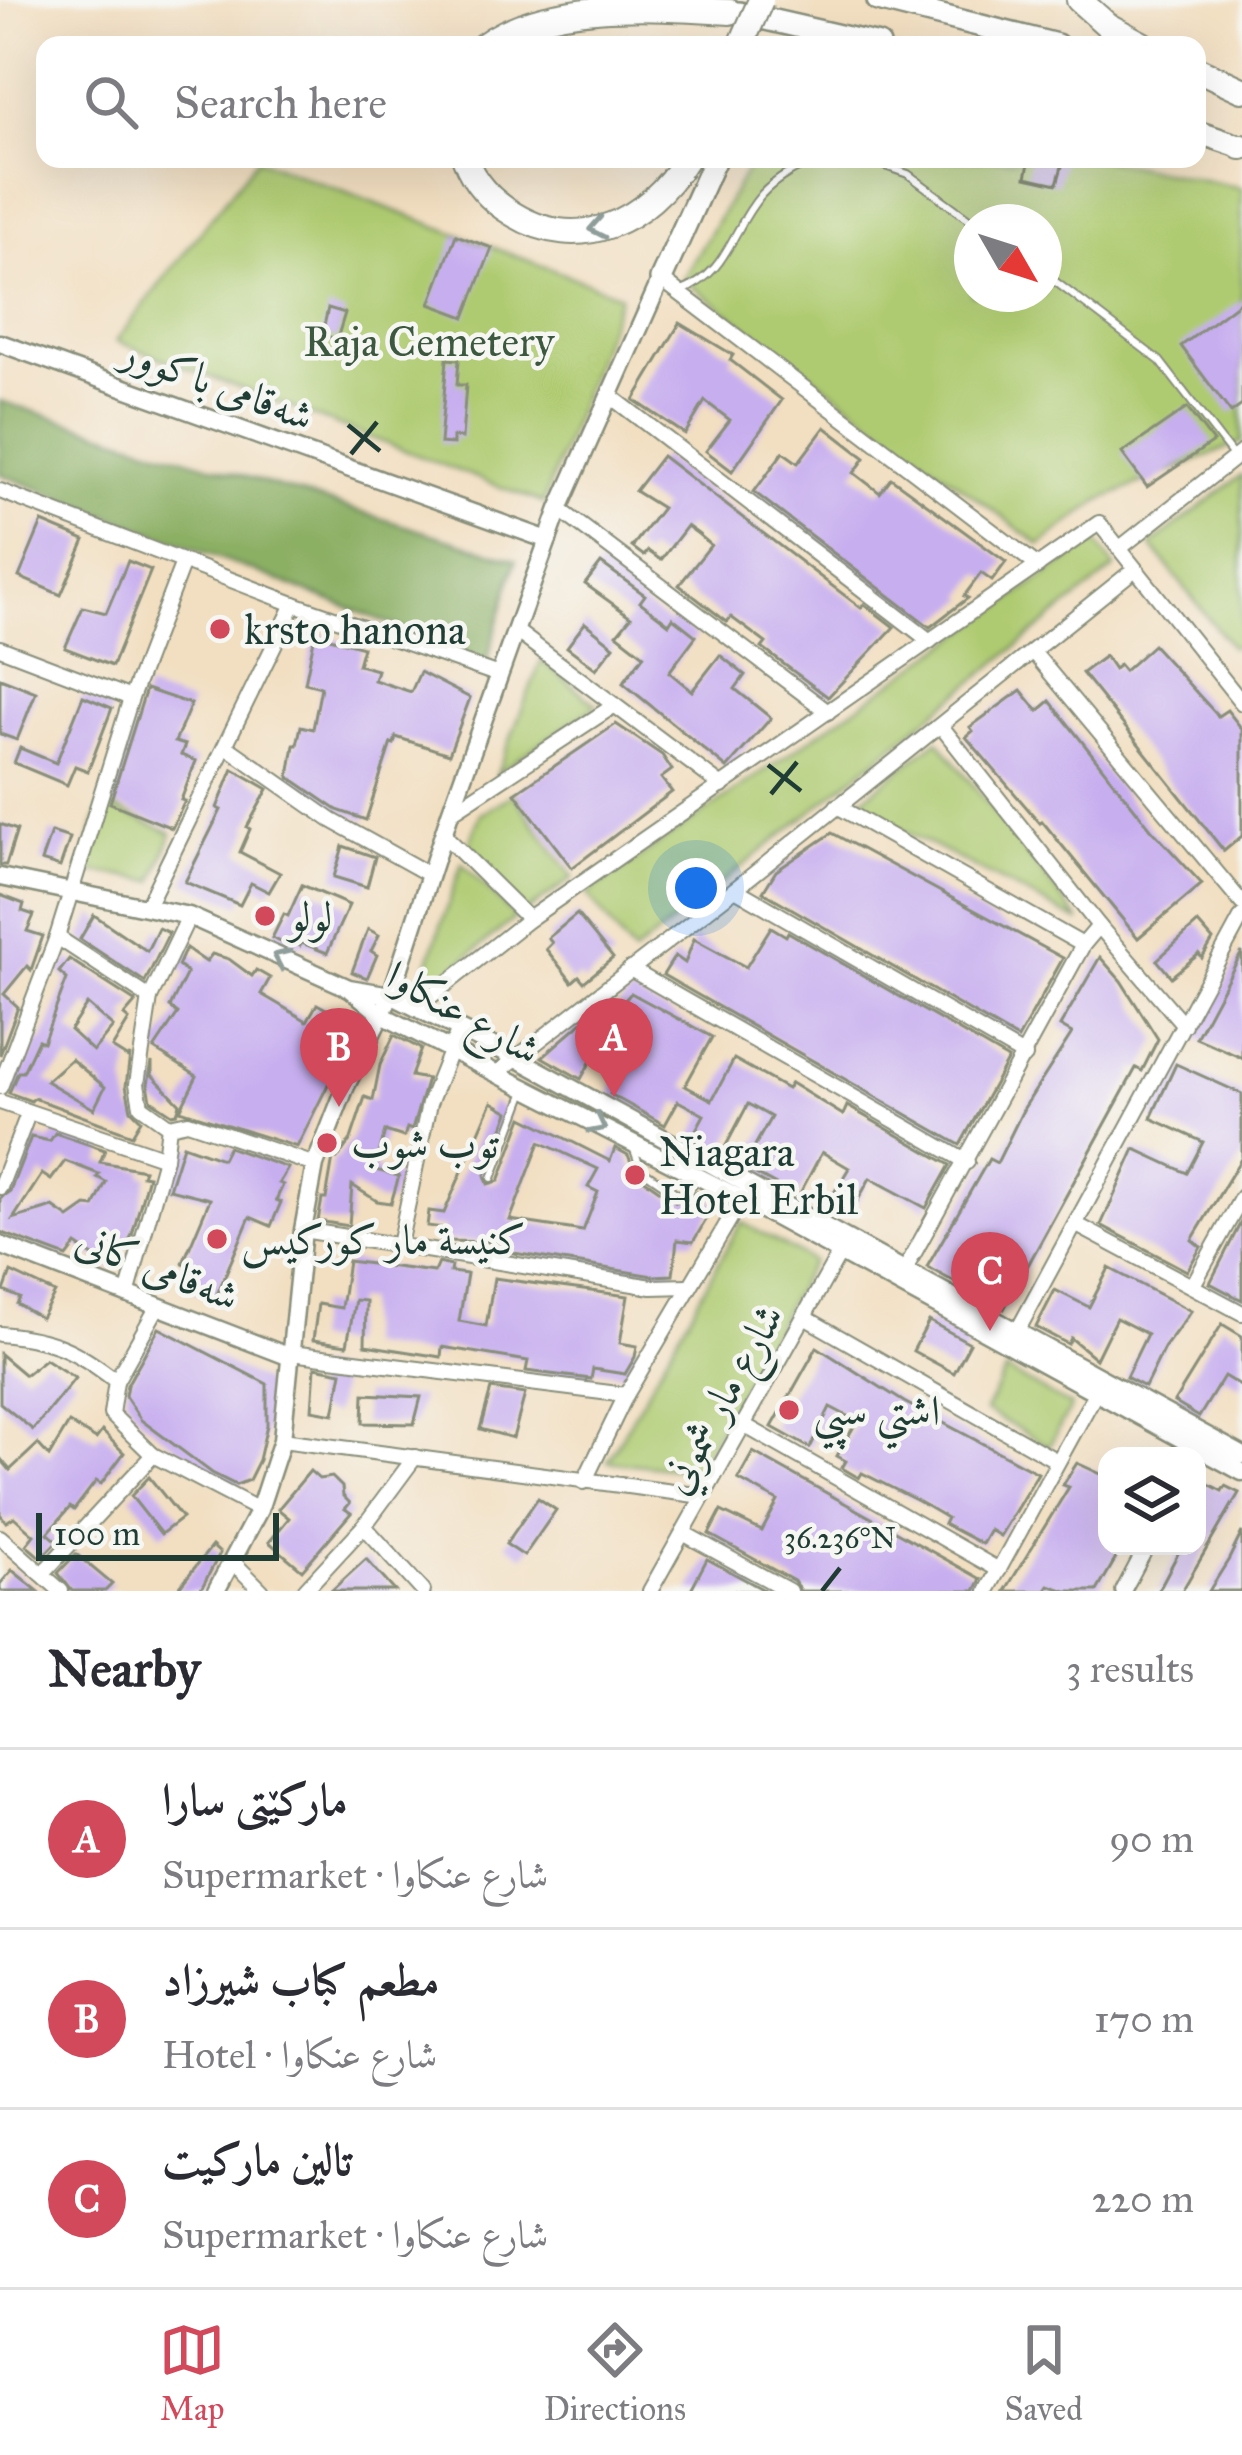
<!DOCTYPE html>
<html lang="en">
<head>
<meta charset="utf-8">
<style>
  body { margin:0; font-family:"IM FELL Great Primer",Amiri,serif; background:#f2f2f3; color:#2b2b33 }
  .controls { position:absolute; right:36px; bottom:36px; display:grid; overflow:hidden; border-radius:24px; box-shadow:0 12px 48px #0002 }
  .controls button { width:108px; height:108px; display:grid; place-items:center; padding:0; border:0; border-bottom:3px solid #e1e1e2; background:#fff; color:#2b2b33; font:60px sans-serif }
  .compass { position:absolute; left:954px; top:204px; width:108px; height:108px; border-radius:50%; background:#fff; box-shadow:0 12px 48px #0002; rotate:129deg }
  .scale { position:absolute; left:36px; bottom:30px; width:243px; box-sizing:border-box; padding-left:12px; border:6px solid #1f3d34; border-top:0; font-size:33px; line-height:42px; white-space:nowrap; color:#1f3d34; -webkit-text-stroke:9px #f6f6f2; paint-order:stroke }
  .you { position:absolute; left:696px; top:888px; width:42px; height:42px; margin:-30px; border:9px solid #fff; border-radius:50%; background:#1a73e8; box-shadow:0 0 0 18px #1a73e833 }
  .badge { display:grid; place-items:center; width:78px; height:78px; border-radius:50%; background:#d1495b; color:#fff; font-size:39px; font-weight:700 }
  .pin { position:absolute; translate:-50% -99px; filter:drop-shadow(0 3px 6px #0008) }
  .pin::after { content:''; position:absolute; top:63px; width:42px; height:36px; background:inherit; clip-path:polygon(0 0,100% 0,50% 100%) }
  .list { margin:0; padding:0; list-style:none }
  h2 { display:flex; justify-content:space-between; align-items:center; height:156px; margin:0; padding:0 48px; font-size:51px }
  h2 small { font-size:39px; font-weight:400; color:#7c7c81 }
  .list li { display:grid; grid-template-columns:78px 1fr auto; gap:36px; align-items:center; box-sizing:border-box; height:180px; padding:0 48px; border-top:3px solid #e1e1e2 }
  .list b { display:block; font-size:45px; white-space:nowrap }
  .list p { margin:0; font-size:39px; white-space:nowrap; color:#7c7c81 }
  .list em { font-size:39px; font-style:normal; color:#7c7c81 }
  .icon { flex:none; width:66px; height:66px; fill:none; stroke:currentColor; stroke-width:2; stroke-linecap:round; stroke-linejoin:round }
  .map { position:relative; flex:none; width:1242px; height:1591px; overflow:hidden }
  .search { position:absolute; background:#fff; box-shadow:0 12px 48px #0002; left:36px; right:36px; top:36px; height:132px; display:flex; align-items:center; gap:30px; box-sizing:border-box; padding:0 42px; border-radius:24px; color:#7c7c81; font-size:45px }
  .sheet { height:696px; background:#fff }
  nav { display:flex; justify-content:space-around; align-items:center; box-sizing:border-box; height:168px; border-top:3px solid #e1e1e2; background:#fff; font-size:33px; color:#7c7c81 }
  nav a { display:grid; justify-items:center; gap:6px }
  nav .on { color:#d1495b }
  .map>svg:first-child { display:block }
  .green { fill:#afcb71; stroke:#678452; stroke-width:3; fill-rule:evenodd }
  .forest { fill:#8baf63; stroke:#55764c; stroke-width:3 }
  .building { fill:#c7aeef; fill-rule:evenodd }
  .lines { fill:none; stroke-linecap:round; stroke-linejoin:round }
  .service-casing { stroke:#888e7a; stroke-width:10 }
  .minor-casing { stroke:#888e7a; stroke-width:18 }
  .tertiary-casing { stroke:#888e7a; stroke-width:21 }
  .trunk-casing { stroke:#888e7a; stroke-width:26 }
  .motorway-casing { stroke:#888e7a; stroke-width:28 }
  .service { stroke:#fff; stroke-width:6 }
  .minor { stroke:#fff; stroke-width:14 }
  .tertiary { stroke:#fff; stroke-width:16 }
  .trunk { stroke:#fff; stroke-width:21 }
  .motorway { stroke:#fff; stroke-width:24 }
  .motorway-bridge-casing { stroke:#888e7a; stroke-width:28; stroke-linecap:butt }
  .motorway-bridge { stroke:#fff; stroke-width:24 }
  .oneway { stroke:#8f9e9a }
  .ticks { fill:none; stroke:#1f3d34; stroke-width:4.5 }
  .poi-dot { fill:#d1495b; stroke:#f6f6f2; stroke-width:4.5 }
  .labels { text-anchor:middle; stroke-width:9; stroke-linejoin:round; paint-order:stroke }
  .park-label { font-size:42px; fill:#3c5940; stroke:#f6f6f2 }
  .street-label { font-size:42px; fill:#1f3d34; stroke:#f6f6f2 }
  .poi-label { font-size:42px; fill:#1f3d34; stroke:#f6f6f2; text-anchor:start }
  .ticks-label { font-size:30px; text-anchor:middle; fill:#1f3d34; stroke:#f6f6f2; stroke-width:9; stroke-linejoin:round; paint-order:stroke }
</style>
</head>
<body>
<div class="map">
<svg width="1242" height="1591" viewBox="0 0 1242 1591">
  <rect width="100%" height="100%" fill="#f6f6f2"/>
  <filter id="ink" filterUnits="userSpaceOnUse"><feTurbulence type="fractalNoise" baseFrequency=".00833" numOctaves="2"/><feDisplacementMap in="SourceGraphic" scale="24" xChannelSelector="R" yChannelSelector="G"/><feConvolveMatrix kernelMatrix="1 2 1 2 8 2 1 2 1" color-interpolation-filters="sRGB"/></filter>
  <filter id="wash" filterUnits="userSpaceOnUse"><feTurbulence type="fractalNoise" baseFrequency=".004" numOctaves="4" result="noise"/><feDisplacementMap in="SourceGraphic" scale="48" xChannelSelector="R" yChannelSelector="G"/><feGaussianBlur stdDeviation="2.7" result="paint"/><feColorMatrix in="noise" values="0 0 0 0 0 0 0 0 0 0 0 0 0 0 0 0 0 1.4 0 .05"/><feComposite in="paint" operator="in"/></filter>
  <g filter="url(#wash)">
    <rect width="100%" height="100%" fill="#f2dec0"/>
    <g class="green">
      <path d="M257,159L620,295L543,503L116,341Z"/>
      <path d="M753,159H1101L1242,188V442L1100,500L1040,545L683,279ZM972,222H1044V294H972Z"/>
      <path d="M1242,475V646L1231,647L1151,545Z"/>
      <path d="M1096,541L1115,568L633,954L587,894Z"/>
      <path d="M541,661L597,705L497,773Z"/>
      <path d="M938,740L1080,922L854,805Z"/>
      <path d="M513,794L573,878L523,914L469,844L480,815Z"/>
      <path d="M102,803L172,833L154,881L81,870Z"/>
      <path d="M462,863L515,918L434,984L421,985Z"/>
      <path d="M741,1222L812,1261L695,1471L608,1461Z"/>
      <path d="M1006,1371L1071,1406L1049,1446L985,1411Z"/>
    </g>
    <path class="forest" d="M0,401L516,560L487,661L0,474Z"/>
    <g id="blocks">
      <g class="building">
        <path d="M1030,159L1063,163L1057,184L1026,177Z"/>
        <path d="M456,235L492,248L465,317L430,304Z"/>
        <path d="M1242,300V405L1231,413L1181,346Z"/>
        <path d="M328,308L345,313L337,339L322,335Z"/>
        <path d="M680,323L733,355L730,360L782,400L732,471L706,451L730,420L705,401L685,434L634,400Z"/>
        <path d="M447,359L459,360L457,385H466L462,438L453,437V444L440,443Z"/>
        <path d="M1187,408L1213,442L1147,487L1122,453Z"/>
        <path d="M825,427L865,458L854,473L880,493L891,478L1006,562L992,581L981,573L964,596L968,598L930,627L754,492L783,452L798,463Z"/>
        <path d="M662,456L861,608L864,604L894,627L828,697L762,648L766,643L731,617L727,622L679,585L711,545L698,534L687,526L661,560L648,551L644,556L632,547L662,508L635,491Z"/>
        <path d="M42,522L85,540L61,595L19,577Z"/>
        <path d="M128,561L151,570L112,666L65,648L83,607L106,613Z"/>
        <path d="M601,563L645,595L640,602L669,624L673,618L696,636L669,672L692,691L720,655L745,675L735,689L771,718L727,768L623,683L644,655L617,634L631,617L585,584Z"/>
        <path d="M585,623L614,646L596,669L567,647Z"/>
        <path d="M315,634L363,647L358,665L377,670L374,680L411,692L420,672L470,698L449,754L396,737L394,744L391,743L366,820L337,810L289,777L294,745H297L301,726L313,729L321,687L305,683Z"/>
        <path d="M1153,645L1218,716L1227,710L1242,729V836L1224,851L1082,673L1105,656L1114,669L1119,665L1124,671Z"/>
        <path d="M0,678L36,692L17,740L0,734Z"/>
        <path d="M146,689L191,704L175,742L185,745L181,755L196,761L181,800L185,801L172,828L110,803Z"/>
        <path d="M1021,690L1038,711L1050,701L1151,829L1202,884L1138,938L1042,821L1040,823L966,737L973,731L970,727Z"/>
        <path d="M83,696L112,708L88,771L75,766L67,785L14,763L20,748L56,763Z"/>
        <path d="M616,724L662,755L672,770L661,778L672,792L572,868L515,793Z"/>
        <path d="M233,769L268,789L247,827L250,829L240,852L280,873L269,892L251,883L240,905L185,882L221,810L217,808Z"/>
        <path d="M0,824L17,830L6,865H0Z"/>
        <path d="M51,832L70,838L60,867L41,861Z"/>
        <path d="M832,833L1063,958L1018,1039L763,892L776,871Z"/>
        <path d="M343,846L375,857L367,887L334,877Z"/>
        <path d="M302,885L349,905L327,953L302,943L300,946L292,942L290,946L272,938L284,914L288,916Z"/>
        <path d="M0,895L24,904L22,911L34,915L27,931L43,936L31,970L27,966L4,994L18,1007L0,1055Z"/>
        <path d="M577,914L613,958L584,982L579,976L572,982L546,949L552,943L548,938Z"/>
        <path d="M94,915L147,951L158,928L169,933L145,982L80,939Z"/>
        <path d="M1198,923L1213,940L1202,958L1199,954L1171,977L1157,960Z"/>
        <path d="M771,927L786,936L788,932L1008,1059L960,1145L663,975L675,956L685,963L694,939L746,967Z"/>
        <path d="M368,929L379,935L371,951L377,955L367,978L352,972Z"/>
        <path d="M186,948L206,962L212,954L229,959L252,976L256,970L270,978L261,994L307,1021L317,1004L357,1026L297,1147L180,1110L197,1076L154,1049L178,1013L170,1007L187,973L178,966Z"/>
        <path d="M1242,952V1058L1196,1038Z"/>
        <path d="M1100,957L1121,981L1158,1039L1142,1071L1136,1068L1004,1309L927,1267L989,1159L997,1163L1024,1108L1072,1033L1060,1026Z"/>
        <path d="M69,959L136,1002L124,1016L129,1020L112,1048L128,1058L130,1055L126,1086L131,1110L141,1120L132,1135L34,1098L31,1101L9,1093L18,1072H23L38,1040L43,1042L67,979L59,972ZM87,1004L113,1027L93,1051L70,1030ZM71,1059L105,1087L94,1109L46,1081Z"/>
        <path d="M631,993L712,1037L685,1086L712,1100L734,1059L787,1089L791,1083L843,1115L847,1106L950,1165L926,1208L870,1178L851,1213L829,1201L849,1168L822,1152L798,1197L743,1167L771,1117L748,1104L721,1155L691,1139L704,1115L678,1101L665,1125L610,1094L634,1048L600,1029Z"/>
        <path d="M582,1022L605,1035L581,1079L542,1057Z"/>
        <path d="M394,1035L421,1049L411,1076L427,1079L412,1130L407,1128L404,1137L385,1131L375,1170L399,1176L391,1203L377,1201L352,1185L349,1226L318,1221L322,1199H326L333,1158L337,1159L351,1139L365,1097L373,1100L380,1065Z"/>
        <path d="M152,1062V1075L180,1104L177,1113L172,1114L151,1100L148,1084Z"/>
        <path d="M1176,1064L1242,1094V1157L1192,1240L1201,1247L1187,1271L1101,1225L1135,1149L1187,1173L1203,1142L1151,1118Z"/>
        <path d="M492,1102L509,1112L485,1175L488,1184L499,1181L523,1117L610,1161L615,1148L628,1155L636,1174L676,1202L690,1199L697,1192L716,1203L693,1242L677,1240L673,1275L653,1276L502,1251L503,1242L441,1241L444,1228L427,1226L429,1211L444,1213ZM540,1142L598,1169L588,1187L598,1192L583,1231L510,1220Z"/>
        <path d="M55,1133L105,1150L100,1162L144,1170L142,1175L148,1176L132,1235L113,1269L76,1245L67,1257L0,1232V1198L10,1191L31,1137L50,1141ZM65,1161L99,1174L97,1177L106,1182L94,1207L86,1206L69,1218L53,1207L13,1219L42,1174L51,1180Z"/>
        <path d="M183,1145L222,1159L228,1147L288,1168L279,1183L283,1185L276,1200L281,1202L271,1226L250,1217L215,1299L190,1289L198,1269L183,1263L210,1199L169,1189Z"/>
        <path d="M1242,1220V1300L1210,1283Z"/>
        <path d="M348,1261L434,1272L438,1263L451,1266L450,1272L467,1274L459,1321L486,1326L494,1278L628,1296L620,1343L637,1346L635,1357L625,1374L593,1369L591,1379L526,1371L528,1361L442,1347L441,1357L365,1345L366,1301L355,1300L347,1345L313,1340L318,1304L341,1308Z"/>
        <path d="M1109,1268L1191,1311L1164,1348L1145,1387L1126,1377L1147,1334L1116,1318L1096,1359L1071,1338L1068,1344L1036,1327L1055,1290L1089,1307Z"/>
        <path d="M11,1272L55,1293L41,1318L17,1304L20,1298L4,1291Z"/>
        <path d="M929,1321L970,1343L954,1373L913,1351Z"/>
        <path d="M1222,1324L1242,1336V1387L1224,1376L1199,1417L1174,1402Z"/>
        <path d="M159,1328L267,1384V1425L259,1460L249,1480L236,1485L212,1473L141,1420L125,1396L127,1385Z"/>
        <path d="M817,1347L904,1402L1038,1473L1000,1536L990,1530L982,1544L944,1524L947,1518L918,1501L862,1473L859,1478L842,1468L846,1461L837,1456L857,1421L830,1407L810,1448L772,1427Z"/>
        <path d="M0,1354L25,1375L45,1359L75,1378L33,1430L0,1403Z"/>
        <path d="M315,1367L342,1372L334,1414L312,1410Z"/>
        <path d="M491,1389L525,1394L513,1438L480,1429Z"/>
        <path d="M364,1394L421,1397L414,1424L363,1423Z"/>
        <path d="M69,1423L96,1439L102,1431L124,1453L101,1484L96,1481L74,1510L70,1507L48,1533L57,1541L41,1558L26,1545L34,1535L14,1517L6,1522L0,1514V1458L10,1470L38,1444L49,1456Z"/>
        <path d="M753,1452L981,1579L975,1591H800L794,1581L709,1534L721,1511L762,1531L778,1501L738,1479Z"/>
        <path d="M1077,1463L1107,1477V1546H1123L1097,1591H1066L1049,1585L1045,1591H1005L1069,1487L1063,1485Z"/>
        <path d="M310,1471L319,1479L332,1477L342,1487L343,1496L350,1503L345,1509L351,1513L302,1570L269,1542L289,1518L278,1509Z"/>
        <path d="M149,1477L182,1518L161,1534L131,1496Z"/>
        <path d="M1207,1483L1222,1491L1225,1486L1239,1493L1182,1591H1158L1182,1546H1197V1500Z"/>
        <path d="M538,1498L556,1510L524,1556L506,1544Z"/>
        <path d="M1242,1532V1591H1209L1229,1559Z"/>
        <path d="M212,1546L220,1553L200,1591H176Z"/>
        <path d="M76,1554L112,1584L105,1591H72L58,1573Z"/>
        <path d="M366,1559L395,1591H331Z"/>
        <path d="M707,1559L766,1591H690Z"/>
        <path d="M12,1570L38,1591H0V1584Z"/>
      </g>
    </g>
  </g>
  <g filter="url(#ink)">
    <use href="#blocks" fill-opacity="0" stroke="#888e7a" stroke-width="3"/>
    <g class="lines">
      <defs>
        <g id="service">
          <path d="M865,159L908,174L973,222"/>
          <path d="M1044,273L1160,361L1234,457"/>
          <path d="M680,292C730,272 730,230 762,194C778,177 797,168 818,159"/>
          <path d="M633,1147L641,1169L679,1195L688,1192L696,1179"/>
          <path d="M492,1178L525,1091"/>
        </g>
        <g id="minor">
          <path d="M661,279L1038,566"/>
          <path d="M609,395L930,641"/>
          <path d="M0,491L294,604L499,675"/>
          <path d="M559,509L828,712"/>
          <path d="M1120,548L1242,452"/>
          <path d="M516,631L722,786"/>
          <path d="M0,648L131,698L57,937L0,1087"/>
          <path d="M1033,652L1242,903"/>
          <path d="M131,698L183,562"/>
          <path d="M941,726L1099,926L1184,1025"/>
          <path d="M227,747L331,820L430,875"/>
          <path d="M837,806L1083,945"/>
          <path d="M450,813L615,705"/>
          <path d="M444,835L529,919"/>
          <path d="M735,889L1025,1056"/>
          <path d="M147,906L294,604"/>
          <path d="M57,937L150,998L137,1084L141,1106L169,1126L188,1122L315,1165"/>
          <path d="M630,969L967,1162"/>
          <path d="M150,998L189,916"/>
          <path d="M416,1008L529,919L1099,523L1242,703"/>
          <path d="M497,1073L735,889L1135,569"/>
          <path d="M0,1102L165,1158"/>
          <path d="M0,1187L28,1114"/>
          <path d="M1077,1225L1242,1313"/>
          <path d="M303,1230L652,1287L688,1286"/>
          <path d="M399,1245L429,1104L459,1029"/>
          <path d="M901,1277L1083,945L1099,926"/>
          <path d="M1193,1285L1242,1197"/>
          <path d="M127,1295L165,1158L169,1126"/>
          <path d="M158,1306L116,1381L111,1414L153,1455L259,1510"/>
          <path d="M804,1317L1057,1461"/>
          <path d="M0,1334C52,1339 75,1349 116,1381"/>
          <path d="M1013,1339L1242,916"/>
          <path d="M291,1353L626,1395"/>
          <path d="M742,1424L999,1570"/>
          <path d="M282,1440L703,1496"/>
          <path d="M584,1482L626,1395L744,1195"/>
          <path d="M364,1526L415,1457"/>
          <path d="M683,1533L789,1591"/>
          <path d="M0,1537L61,1591"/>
          <path d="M232,1561L262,1591"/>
          <path d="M42,1574L153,1455"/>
          <path d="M304,1591L364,1526L423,1591"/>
          <path d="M650,1591L843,1247"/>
          <path d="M987,1591L1099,1387"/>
          <path d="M1123,1591L1147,1546"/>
        </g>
        <g id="tertiary">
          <path d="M0,343L548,540"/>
          <path d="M0,877L189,916L349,988L391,995L515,1057L1242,1455"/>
          <path d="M352,990L382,1015L742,1199L1242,1472"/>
          <path d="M0,1245L290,1357"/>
          <path d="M216,1591L259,1510L282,1440L303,1230L315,1165L346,1086L391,995L450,813L559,509L661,279"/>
        </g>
        <g id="trunk">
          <path d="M878,0L1057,45"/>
          <path d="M739,13L879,45"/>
          <path d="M1197,132L1242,147"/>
          <path d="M661,279L715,159"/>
        </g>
        <g id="motorway">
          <path d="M1079,0L1107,25L1144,45"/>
          <path d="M484,45C546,0 649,7 730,12"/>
          <path d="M1197,69L1242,90"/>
          <path d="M1241,147H1242"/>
          <path d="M465,159C474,183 491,201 513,214C580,255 648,221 686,159"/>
        </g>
      </defs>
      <use href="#service" class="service-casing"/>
      <use href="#minor" class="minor-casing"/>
      <use href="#tertiary" class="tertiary-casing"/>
      <use href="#trunk" class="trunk-casing"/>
      <use href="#motorway" class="motorway-casing"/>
      <use href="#service" class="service"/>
      <use href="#minor" class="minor"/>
      <use href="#tertiary" class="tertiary"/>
      <use href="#trunk" class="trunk"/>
      <use href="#motorway" class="motorway"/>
      <defs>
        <path id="motorway-bridge" d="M741,45L761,0"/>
      </defs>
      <use href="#motorway-bridge" class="motorway-bridge-casing"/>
      <use href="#motorway-bridge" class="motorway-bridge"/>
    </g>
    <defs><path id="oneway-chevron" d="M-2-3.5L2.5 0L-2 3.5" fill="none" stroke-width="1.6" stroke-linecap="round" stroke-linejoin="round" transform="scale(3)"/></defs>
    <g class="oneway">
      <use href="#oneway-chevron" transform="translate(597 228) rotate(169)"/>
      <use href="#oneway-chevron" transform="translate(281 958) rotate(-156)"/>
      <use href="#oneway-chevron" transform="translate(598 1125) rotate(27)"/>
    </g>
  </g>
  <path class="ticks" d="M348,425L380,451M351,454L377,422M768,765L801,791M771,794L797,762M822,1591L840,1568"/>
  <g class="poi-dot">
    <circle cx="220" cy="629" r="12"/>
    <circle cx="265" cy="916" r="12"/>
    <circle cx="327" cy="1143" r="12"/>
    <circle cx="635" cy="1175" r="12"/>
    <circle cx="217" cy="1239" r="12"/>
    <circle cx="789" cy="1410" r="12"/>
  </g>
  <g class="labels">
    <g class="park-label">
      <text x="429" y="356">Raja Cemetery</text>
    </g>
    <g class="street-label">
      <text transform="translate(218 383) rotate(20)" y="15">شەقامی باکوور</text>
      <text transform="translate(464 1012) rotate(29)" y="15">شارع عنكاوا</text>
      <text transform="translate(158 1267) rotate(21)" y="15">شەقامی کانی</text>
      <text transform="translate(721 1398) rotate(-61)" y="15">شارع مار شموني</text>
    </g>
    <g class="poi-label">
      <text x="244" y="644">krsto hanona</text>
      <text x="289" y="931">لولو</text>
      <text x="351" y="1158">توب شوب</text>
      <text x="659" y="1166">Niagara<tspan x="659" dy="48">Hotel Erbil</tspan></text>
      <text x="241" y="1254">كنيسة مار كوركيس</text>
      <text x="813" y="1425">اشتي سپي</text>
    </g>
  </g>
  <g class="ticks-label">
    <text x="840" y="1548">36.236°N</text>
  </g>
</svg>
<div class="controls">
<button><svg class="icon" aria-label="layers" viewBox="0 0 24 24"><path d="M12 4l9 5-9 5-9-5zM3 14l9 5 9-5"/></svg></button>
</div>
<svg class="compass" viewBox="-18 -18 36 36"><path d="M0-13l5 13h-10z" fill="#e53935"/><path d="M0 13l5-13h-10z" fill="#7c7c81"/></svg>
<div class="scale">100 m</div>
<div class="you"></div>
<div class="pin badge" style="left:614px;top:1097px">A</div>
<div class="pin badge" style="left:339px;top:1107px">B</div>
<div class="pin badge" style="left:990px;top:1331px">C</div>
<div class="search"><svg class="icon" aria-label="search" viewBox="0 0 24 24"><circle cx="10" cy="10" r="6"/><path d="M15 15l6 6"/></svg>Search here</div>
</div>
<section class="sheet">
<h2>Nearby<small>3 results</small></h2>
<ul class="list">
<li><span class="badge">A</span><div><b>مارکێتی سارا</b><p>Supermarket · شارع عنكاوا</p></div><em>90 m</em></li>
<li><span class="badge">B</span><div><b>مطعم كباب شيرزاد</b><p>Hotel · شارع عنكاوا</p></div><em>170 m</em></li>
<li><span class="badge">C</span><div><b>تالين ماركيت</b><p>Supermarket · شارع عنكاوا</p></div><em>220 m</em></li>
</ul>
</section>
<nav>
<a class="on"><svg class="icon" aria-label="map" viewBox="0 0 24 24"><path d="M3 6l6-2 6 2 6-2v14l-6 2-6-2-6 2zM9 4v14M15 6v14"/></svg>Map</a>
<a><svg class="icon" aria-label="directions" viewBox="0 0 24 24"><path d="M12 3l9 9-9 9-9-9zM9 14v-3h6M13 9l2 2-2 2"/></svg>Directions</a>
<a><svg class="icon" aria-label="saved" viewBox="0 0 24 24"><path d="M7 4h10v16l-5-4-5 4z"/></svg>Saved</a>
</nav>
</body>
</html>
